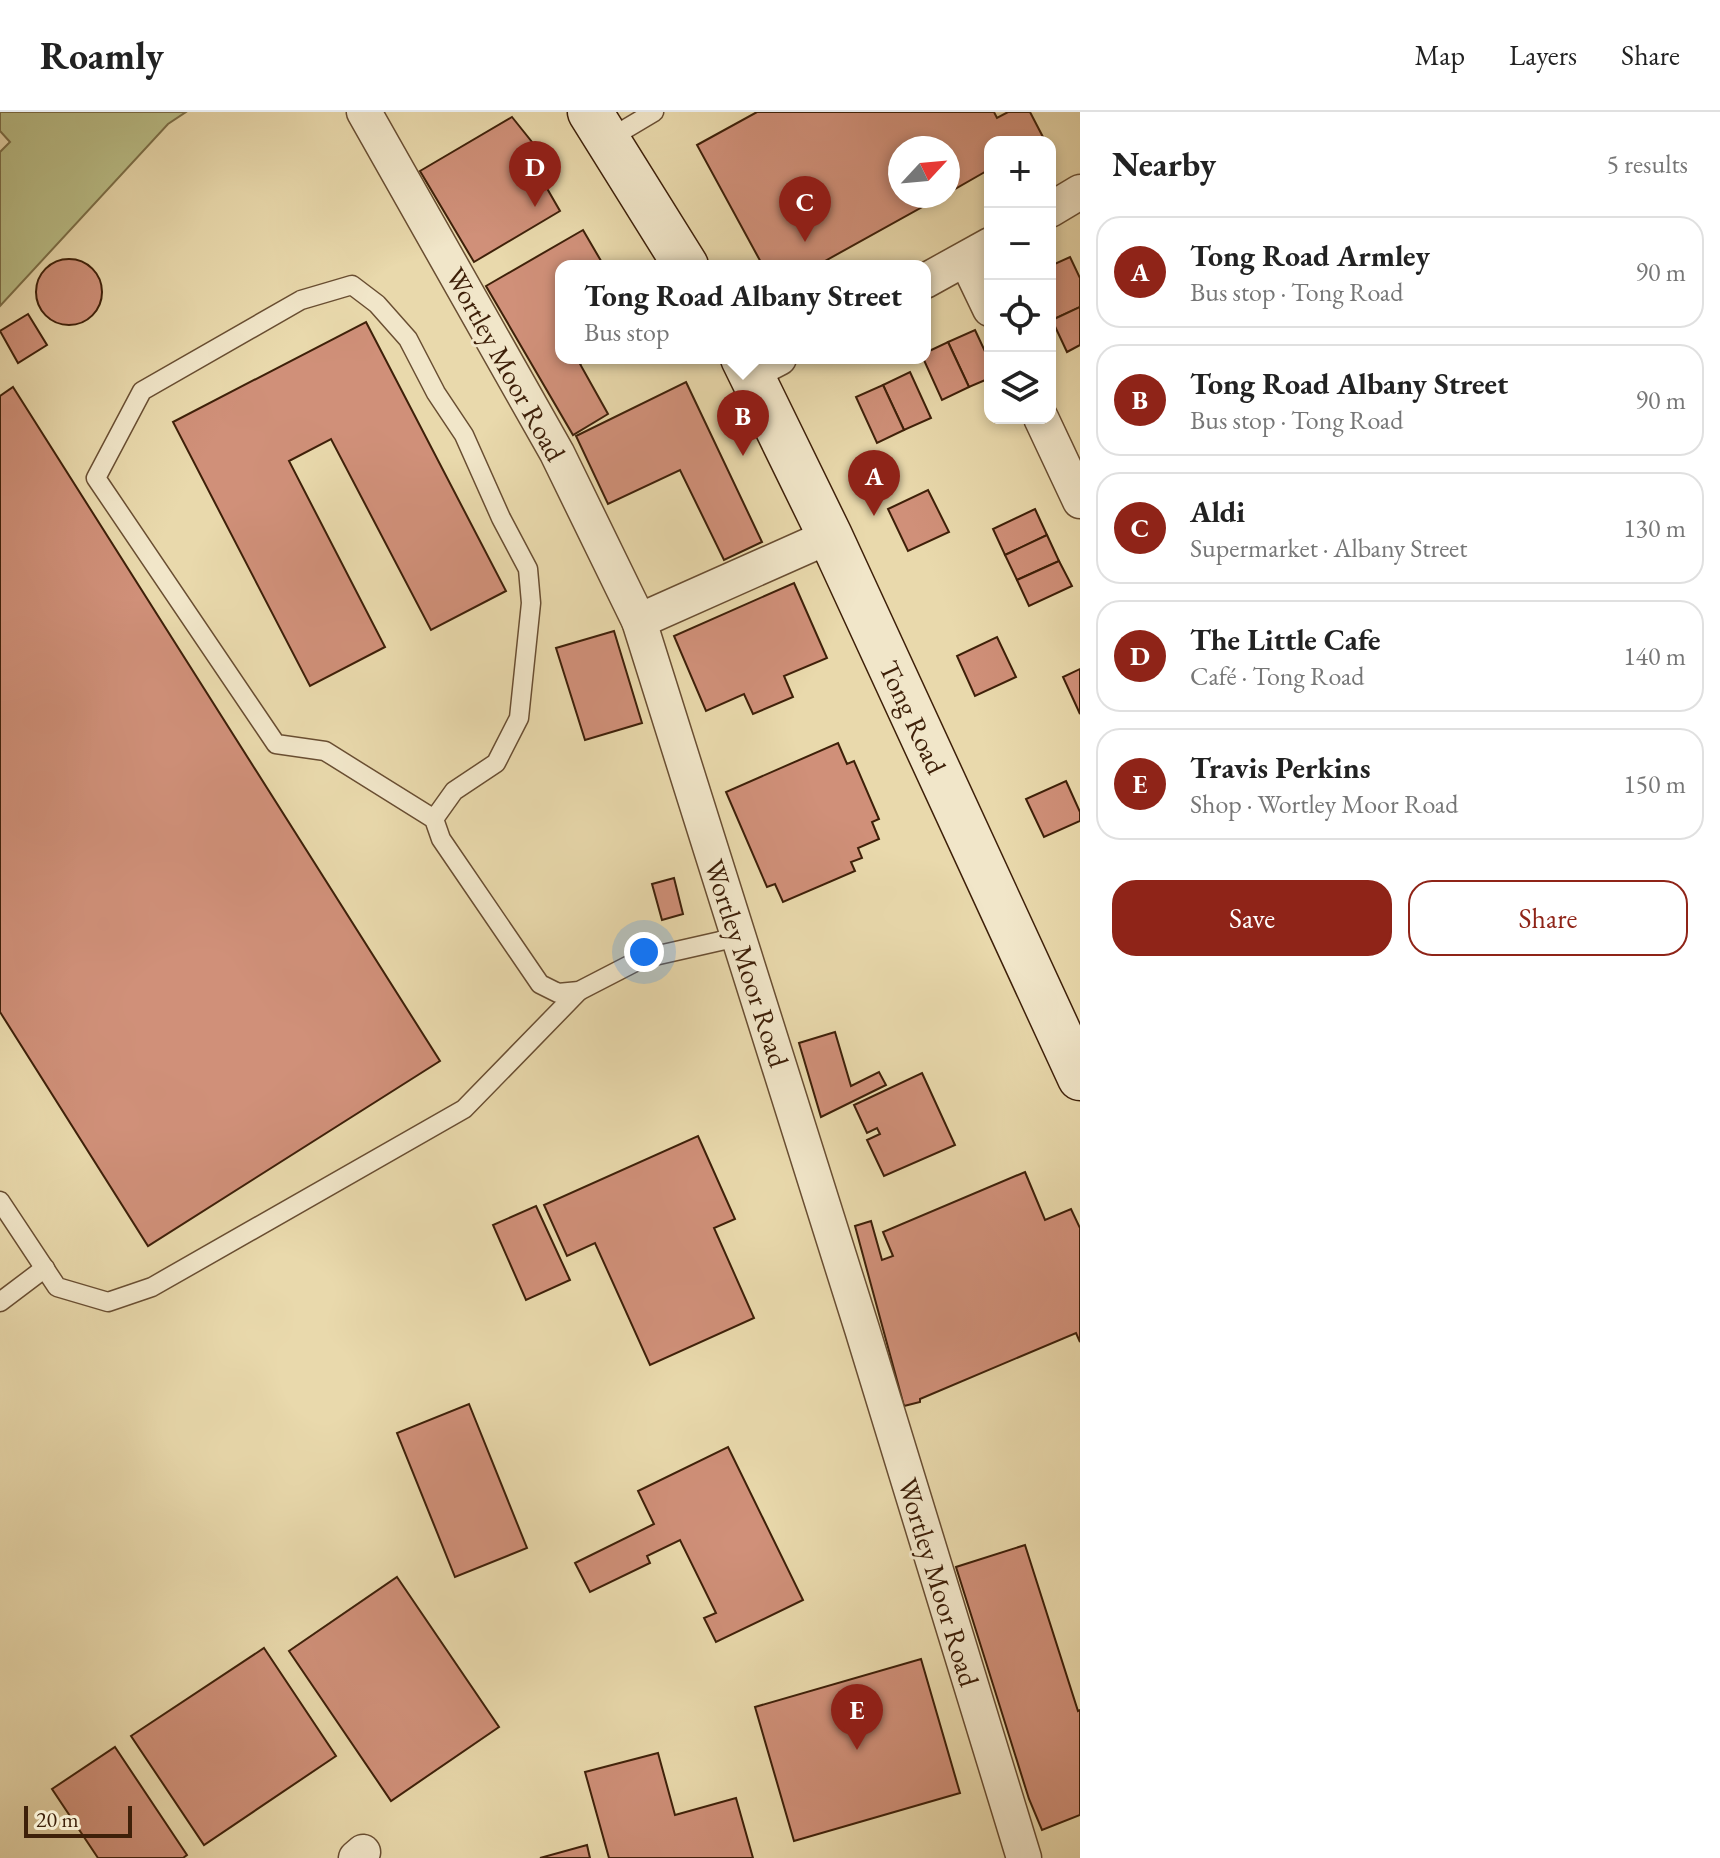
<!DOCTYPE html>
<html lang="en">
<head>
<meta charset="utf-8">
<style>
  body { margin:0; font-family:"EB Garamond",serif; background:#f2f2f2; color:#222 }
  .controls { position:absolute; right:24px; top:24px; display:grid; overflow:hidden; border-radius:16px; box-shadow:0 4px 12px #0003 }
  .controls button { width:72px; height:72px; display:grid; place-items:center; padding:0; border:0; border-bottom:2px solid #e0e0e0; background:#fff; color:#222; font:40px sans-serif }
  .compass { position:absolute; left:888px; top:24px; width:72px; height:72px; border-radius:50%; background:#fff; box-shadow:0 4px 12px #0003; rotate:64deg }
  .scale { position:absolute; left:24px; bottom:20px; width:108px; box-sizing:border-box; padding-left:8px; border:4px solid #3e2009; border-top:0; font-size:22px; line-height:28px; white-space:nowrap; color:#3e2009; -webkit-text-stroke:6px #f1e6c9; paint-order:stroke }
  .you { position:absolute; left:644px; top:840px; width:28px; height:28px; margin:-20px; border:6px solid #fff; border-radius:50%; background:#1a73e8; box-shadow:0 0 0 12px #1a73e833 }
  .badge { display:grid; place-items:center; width:52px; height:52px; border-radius:50%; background:#8f2418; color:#fff; font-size:26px; font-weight:700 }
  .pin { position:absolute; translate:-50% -66px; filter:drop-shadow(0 2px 4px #0008) }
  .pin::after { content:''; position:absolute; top:42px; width:28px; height:24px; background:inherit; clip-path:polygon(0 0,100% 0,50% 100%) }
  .popup { position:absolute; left:555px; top:148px; width:376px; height:104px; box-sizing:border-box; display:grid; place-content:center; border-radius:16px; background:#fff; filter:drop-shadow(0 2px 6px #0005); font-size:26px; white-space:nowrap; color:#767676 }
  .popup b { font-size:30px; color:#222 }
  .popup::after { content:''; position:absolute; left:50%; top:100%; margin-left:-16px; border:16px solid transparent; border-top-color:#fff }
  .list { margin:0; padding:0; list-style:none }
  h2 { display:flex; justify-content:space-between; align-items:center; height:104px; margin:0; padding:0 32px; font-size:34px }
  h2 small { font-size:26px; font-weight:400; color:#767676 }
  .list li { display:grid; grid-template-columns:52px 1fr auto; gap:24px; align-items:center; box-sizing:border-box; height:112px; margin:0 16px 16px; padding:0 16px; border:2px solid #e0e0e0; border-radius:24px }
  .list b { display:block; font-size:30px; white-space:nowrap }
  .list p { margin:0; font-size:26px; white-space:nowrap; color:#767676 }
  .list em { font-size:26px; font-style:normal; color:#767676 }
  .actions { display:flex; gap:16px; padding:24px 32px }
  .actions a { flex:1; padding:18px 0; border:2px solid #8f2418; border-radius:24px; text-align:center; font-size:28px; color:#8f2418 }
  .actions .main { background:#8f2418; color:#fff }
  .icon { flex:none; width:44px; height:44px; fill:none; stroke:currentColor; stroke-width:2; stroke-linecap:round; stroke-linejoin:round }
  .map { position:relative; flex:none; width:1080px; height:1746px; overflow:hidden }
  header { display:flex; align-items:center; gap:48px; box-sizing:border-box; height:112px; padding:0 40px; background:#fff; border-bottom:2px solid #e0e0e0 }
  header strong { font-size:38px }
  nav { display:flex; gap:44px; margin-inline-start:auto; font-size:28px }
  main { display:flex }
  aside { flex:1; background:#fff }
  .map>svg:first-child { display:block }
  .green { fill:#babe87; stroke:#7c6f48; stroke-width:2 }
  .building { fill:#d09079; stroke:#3e2009; stroke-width:2 }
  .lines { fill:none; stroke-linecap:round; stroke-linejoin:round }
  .lane-casing { stroke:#694e32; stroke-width:21 }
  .street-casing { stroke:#694e32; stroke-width:37 }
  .secondary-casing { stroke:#3e2009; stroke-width:47 }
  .lane { stroke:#f1e6c9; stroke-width:18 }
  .street { stroke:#f1e6c9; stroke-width:34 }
  .secondary { stroke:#f1e6c9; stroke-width:44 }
  .labels { text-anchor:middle; stroke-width:6; stroke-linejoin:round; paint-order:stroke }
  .street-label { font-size:28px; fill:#3e2009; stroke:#f1e6c9 }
</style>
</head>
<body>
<header>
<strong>Roamly</strong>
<nav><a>Map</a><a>Layers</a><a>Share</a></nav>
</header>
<main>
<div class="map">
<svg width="1080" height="1746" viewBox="0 0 1080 1746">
  <rect width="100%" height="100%" fill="#e9d9ac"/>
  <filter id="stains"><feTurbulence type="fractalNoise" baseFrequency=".0025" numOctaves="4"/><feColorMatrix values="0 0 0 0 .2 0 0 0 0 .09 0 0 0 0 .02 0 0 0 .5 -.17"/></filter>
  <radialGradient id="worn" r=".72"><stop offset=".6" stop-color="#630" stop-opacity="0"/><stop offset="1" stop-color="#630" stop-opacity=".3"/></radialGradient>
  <path class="green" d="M0,0H186L168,12L0,194V40L10,30L0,19Z"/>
  <g class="building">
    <path d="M757,0H994L997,6L1008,0H1030L1044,27L1039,30H990V57L948,81V36H900V84H942L816,154H763L697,33Z"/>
    <path d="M512,5L544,45L541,66L560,99L474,150L420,59Z"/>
    <path d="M583,118L604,154H561V246H591L580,252L608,302L573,323L486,174Z"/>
    <path d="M1070,145L1080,166V195L1052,208L1050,170L1054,169L1050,154Z"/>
    <circle cx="69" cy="180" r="33"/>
    <path d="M1080,195V233L1067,240L1052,208Z"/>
    <path d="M28,202L47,233L18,251L0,219Z"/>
    <path d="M366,210L506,479L431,518L331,327L289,349L385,535L310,574L173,310Z"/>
    <path d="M975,218L990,250V266L969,275L948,230Z"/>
    <path d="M948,230L969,275L942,288L923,246H925V241Z"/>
    <path d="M910,260L931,306L904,318L883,273Z"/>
    <path d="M686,270L762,430L724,448L680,358L608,392L576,324Z"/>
    <path d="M883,273L904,318L877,331L856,285Z"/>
    <path d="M13,275L440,949L148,1134L0,900V284Z"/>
    <path d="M928,378L949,420L908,439L888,397Z"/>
    <path d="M1035,397L1047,423L1005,443L993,417Z"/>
    <path d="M1047,423L1059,449L1017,468L1005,443Z"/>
    <path d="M1059,449L1072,474L1029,494L1017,468Z"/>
    <path d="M794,471L827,546L784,564L793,585L753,602L744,582L706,599L674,524Z"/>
    <path d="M614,519L642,611L585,628L556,536Z"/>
    <path d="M997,525L1016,565L975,584L957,544Z"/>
    <path d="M1080,557V602L1063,565Z"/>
    <path d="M838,631L847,652L854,649L879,707L872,710L879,727L858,736L862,746L851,750L855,759L783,790L775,772L767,775L726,680Z"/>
    <path d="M1066,669L1080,700V709L1044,725L1026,687Z"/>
    <path d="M674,766L683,802L662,808L652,772Z"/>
    <path d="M835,920L851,974L879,960L886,973L821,1005L799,931Z"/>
    <path d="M922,961L955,1033L884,1064L867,1028L880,1022L877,1016L867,1021L854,993Z"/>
    <path d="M698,1024L735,1107L714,1116L754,1206L650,1253L595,1131L567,1144L544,1093Z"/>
    <path d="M1025,1060L1045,1108L1071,1097L1080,1116V1230L1076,1221L920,1287V1290L904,1294L855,1114L871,1109L882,1148L893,1144L883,1120Z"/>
    <path d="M536,1094L570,1168L526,1188L493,1113Z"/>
    <path d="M469,1292L527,1436L455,1465L397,1321Z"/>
    <path d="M728,1335L803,1488L716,1530L704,1506L716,1501L680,1428L647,1444L650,1451L590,1480L575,1451L654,1412L638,1379Z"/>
    <path d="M1025,1433L1078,1599L1080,1598V1703L1042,1718L1029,1687L956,1455Z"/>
    <path d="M397,1465L499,1615L391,1689L289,1539Z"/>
    <path d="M264,1536L336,1644L204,1733L131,1624Z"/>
    <path d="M921,1547L960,1681L794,1729L755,1595Z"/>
    <path d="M115,1635L187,1743L183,1746H98L52,1677Z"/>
    <path d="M658,1641L675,1703L736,1686L753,1746H609L585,1660Z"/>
    <path d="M587,1733L590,1746H540Z"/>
  </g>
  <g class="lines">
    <defs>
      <g id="lane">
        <path d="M607,28L654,0"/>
        <path d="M434,707L325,639L276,632L96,366L142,279L301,188L352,173L377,192L408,227L436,281L464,323L501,406L528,457L531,491L519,606L496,651L454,679L434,707L441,727L540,872L558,881L579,879L641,847L738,825"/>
        <path d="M0,1089L57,1175L108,1190L152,1175L464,997L579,879"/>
        <path d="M0,1190L45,1156"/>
      </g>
      <g id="street">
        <path d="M364,0L557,341L639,509L862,1217L1024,1746"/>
        <path d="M1050,98L1080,80"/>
        <path d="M966,147L990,197"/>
        <path d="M925,169L990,133"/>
        <path d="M752,260L779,246"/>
        <path d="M1041,306L1080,389"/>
        <path d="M639,509L830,424"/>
        <path d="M356,1746L363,1740"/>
      </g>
      <g id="secondary">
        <path d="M590,0L686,154"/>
        <path d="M743,246L830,424L1080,966"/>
      </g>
    </defs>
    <use href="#lane" class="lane-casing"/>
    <use href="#street" class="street-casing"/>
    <use href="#secondary" class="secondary-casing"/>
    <use href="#lane" class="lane"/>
    <use href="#street" class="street"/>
    <use href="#secondary" class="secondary"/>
  </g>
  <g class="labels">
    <g class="street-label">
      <text transform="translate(506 252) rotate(61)" y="10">Wortley Moor Road</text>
      <text transform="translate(913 605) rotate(65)" y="10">Tong Road</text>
      <text transform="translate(747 851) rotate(72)" y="10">Wortley Moor Road</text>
      <text transform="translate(939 1470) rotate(73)" y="10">Wortley Moor Road</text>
    </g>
  </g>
  <rect width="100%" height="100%" filter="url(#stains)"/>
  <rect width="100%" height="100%" fill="url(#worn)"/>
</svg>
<div class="controls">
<button>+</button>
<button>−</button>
<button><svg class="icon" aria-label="locate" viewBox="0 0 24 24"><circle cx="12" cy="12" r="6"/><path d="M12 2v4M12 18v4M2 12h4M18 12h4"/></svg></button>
<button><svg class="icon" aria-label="layers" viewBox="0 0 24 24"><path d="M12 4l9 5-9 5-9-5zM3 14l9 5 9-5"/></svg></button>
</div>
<svg class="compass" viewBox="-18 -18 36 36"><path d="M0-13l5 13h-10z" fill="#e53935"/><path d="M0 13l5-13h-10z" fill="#767676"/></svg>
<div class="scale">20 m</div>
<div class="you"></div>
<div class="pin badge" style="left:874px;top:404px">A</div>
<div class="pin badge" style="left:743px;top:344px">B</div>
<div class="popup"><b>Tong Road Albany Street</b>Bus stop</div>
<div class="pin badge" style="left:805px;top:130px">C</div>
<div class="pin badge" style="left:535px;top:95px">D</div>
<div class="pin badge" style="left:857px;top:1638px">E</div>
</div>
<aside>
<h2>Nearby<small>5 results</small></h2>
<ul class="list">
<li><span class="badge">A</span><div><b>Tong Road Armley</b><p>Bus stop · Tong Road</p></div><em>90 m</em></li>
<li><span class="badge">B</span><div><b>Tong Road Albany Street</b><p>Bus stop · Tong Road</p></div><em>90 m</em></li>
<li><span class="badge">C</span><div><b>Aldi</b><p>Supermarket · Albany Street</p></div><em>130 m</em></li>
<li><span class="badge">D</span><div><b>The Little Cafe</b><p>Café · Tong Road</p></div><em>140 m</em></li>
<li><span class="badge">E</span><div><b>Travis Perkins</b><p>Shop · Wortley Moor Road</p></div><em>150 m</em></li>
</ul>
<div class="actions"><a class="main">Save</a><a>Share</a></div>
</aside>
</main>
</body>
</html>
